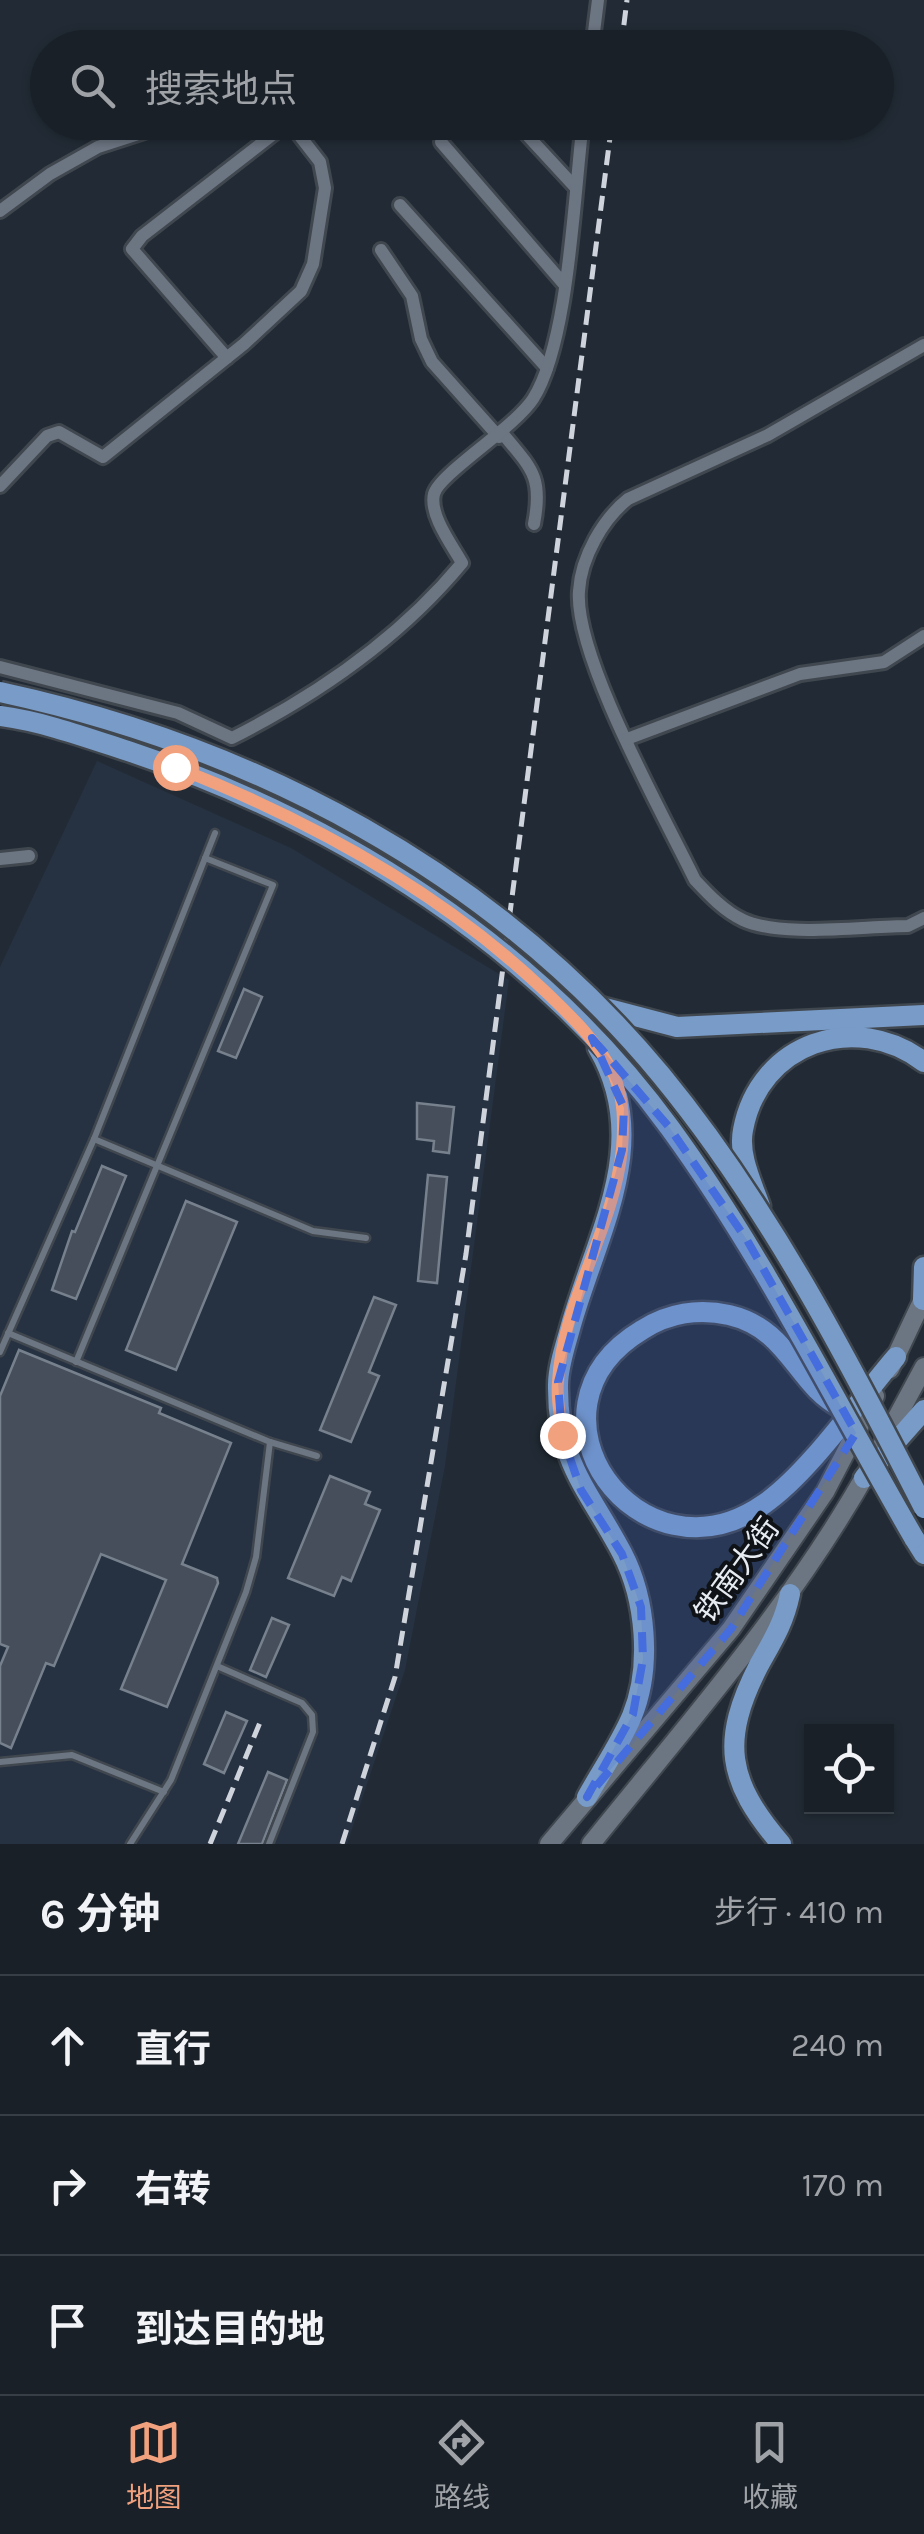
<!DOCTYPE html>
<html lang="zh">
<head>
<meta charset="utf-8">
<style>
  body { margin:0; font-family:Karla,"Noto Sans SC",sans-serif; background:#272d34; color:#f1f3f6 }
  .controls { position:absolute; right:30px; bottom:30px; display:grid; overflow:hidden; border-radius:0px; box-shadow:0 2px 8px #0004 }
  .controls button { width:90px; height:90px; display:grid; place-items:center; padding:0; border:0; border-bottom:2px solid #383e45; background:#1a2028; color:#f1f3f6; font:50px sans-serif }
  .stop { position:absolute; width:30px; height:30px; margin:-22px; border:8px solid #f1a17d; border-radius:50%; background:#fff }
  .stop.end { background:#f1a17d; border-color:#fff; box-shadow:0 2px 10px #0008 }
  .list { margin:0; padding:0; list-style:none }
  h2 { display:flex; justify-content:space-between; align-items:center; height:130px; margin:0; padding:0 40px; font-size:42px }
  h2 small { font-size:32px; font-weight:400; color:#9fa3a8 }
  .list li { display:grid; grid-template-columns:65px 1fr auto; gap:30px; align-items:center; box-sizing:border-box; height:140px; padding:0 40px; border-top:2px solid #383e45 }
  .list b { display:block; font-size:38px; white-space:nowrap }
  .list em { font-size:32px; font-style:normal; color:#9fa3a8 }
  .icon { flex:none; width:55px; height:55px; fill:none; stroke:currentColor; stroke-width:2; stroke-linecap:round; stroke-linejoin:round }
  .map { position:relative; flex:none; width:924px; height:1844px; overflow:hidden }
  .search { position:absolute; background:#1a2028; box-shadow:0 2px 8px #0004; left:30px; right:30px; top:30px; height:110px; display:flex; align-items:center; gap:25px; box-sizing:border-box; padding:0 35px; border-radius:55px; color:#9fa3a8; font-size:38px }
  .sheet { height:550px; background:#1a2028 }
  nav { display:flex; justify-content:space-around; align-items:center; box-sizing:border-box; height:140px; border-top:2px solid #383e45; background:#1a2028; font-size:28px; color:#9fa3a8 }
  nav a { display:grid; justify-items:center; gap:5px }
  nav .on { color:#f1a17d }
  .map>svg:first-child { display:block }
  .built { fill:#263242 }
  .building { fill:#454e5a; stroke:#77808d; stroke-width:2.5 }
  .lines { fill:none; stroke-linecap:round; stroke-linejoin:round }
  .lane-casing { stroke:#40474f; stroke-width:11 }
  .street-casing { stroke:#40474f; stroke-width:18 }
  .secondary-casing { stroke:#40474f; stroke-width:22 }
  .primary-casing { stroke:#40474f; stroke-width:25 }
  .lane { stroke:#6c7582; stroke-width:6 }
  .street { stroke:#6c7582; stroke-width:12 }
  .secondary { stroke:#6c7582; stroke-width:18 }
  .primary { stroke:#789bc7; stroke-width:20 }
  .rail { stroke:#cfd4dc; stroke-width:5; stroke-dasharray:15 8; stroke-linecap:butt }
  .primary-bridge-casing { stroke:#40474f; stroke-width:25; stroke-linecap:butt }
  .primary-bridge { stroke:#789bc7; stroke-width:20 }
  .route { stroke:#f1a17d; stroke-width:12 }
  .marked { fill:#456ddd; fill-opacity:0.2; stroke:#456ddd; stroke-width:8; stroke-dasharray:20 12; stroke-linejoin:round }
  .labels { text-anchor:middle; stroke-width:8; stroke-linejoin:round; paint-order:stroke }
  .street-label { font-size:30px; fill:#e6ebf2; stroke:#0f1318 }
</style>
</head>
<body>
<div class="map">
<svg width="924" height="1844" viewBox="0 0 924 1844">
  <rect width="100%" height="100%" fill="#222b35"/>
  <path class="built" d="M97,761L291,848L509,980L445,1466L405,1670L347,1844H0V967Z"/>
  <g class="building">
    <path d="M244,989L262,997L236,1058L218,1051Z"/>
    <path d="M417,1103L454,1107L449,1153L433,1151L434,1141L417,1139Z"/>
    <path d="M102,1166L126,1176L76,1299L52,1290L72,1231L75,1232Z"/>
    <path d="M428,1175L447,1177L437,1283L418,1281Z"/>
    <path d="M186,1201L237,1222L176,1370L126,1350Z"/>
    <path d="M374,1297L396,1305L369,1372L379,1376L351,1442L320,1430Z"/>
    <path d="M19,1350L161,1408L159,1413L231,1443L182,1564L217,1578L218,1583L167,1707L121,1689L166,1580L101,1554L54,1666L46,1663L11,1748L0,1743V1666L8,1647L0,1644V1396Z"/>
    <path d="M330,1476L370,1492L365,1504L380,1510L351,1581L342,1577L334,1596L288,1578Z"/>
    <path d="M272,1618L289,1625L266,1677L250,1670Z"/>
    <path d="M226,1712L247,1721L224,1773L204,1764Z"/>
    <path d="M268,1772L287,1780L262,1844H238Z"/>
  </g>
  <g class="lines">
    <defs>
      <g id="lane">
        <path d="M94,1139L313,1231L366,1238"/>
        <path d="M8,1333L270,1442L317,1456"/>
        <path d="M0,1352L94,1139L215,833"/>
        <path d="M76,1362L273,885L205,858"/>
        <path d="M217,1666L302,1703L312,1715L313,1732L269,1844"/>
        <path d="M0,1762L72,1755L164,1792"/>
        <path d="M130,1844L171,1780L246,1592L256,1557L270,1442"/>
      </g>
      <g id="street">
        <path d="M592,48L598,0"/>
        <path d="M515,122L575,187"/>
        <path d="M441,142L563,283"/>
        <path d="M400,205L547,368"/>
        <path d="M0,211L50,174L98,147L163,126"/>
        <path d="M381,250L412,296L421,339L432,362L499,437"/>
        <path d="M924,345L768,435L628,499C603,519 581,557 579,591C574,656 664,816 695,880C709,895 724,911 743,920C782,938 864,926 908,926L924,918"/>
        <path d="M503,434C532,469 543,477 534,524"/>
        <path d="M0,486L47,436L59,432L103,457L244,344L301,291L313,264L325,188L320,162L289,122L142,236L132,249L227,358"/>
        <path d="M0,667L178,713L232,738C319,694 399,639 462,563C452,545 429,515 434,494C439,474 514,428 533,399C569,343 574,193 583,122"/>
        <path d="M627,739L800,674L884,662L924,636"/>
        <path d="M0,859L29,856"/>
      </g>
      <g id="secondary">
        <path d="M890,1369L924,1297"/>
        <path d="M882,1445L924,1367"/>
        <path d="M549,1844L731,1629L825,1492L875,1396"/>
        <path d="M591,1844C689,1722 793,1605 870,1467"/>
      </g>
      <g id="primary">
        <path d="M597,1006L677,1027L924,1015"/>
        <path d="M760,1206C752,1183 738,1155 743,1130C759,1043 855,1010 924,1062"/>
        <path d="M923,1300L924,1267"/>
        <path d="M842,1408C796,1385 790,1329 729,1315C699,1308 668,1313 642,1330C509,1410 639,1591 764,1504C809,1473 859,1400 896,1357"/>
        <path d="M864,1478L924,1410"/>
        <path d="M914,1538L924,1554"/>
        <path d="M587,1797C602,1770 620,1744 632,1716C652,1667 646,1599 622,1553C589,1490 557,1463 558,1385C558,1366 566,1344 571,1325C598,1230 653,1142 598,1048"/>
        <path d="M781,1844C727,1781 720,1741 759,1665C773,1640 784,1623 790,1594"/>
      </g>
    </defs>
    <use href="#lane" class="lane-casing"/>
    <use href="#street" class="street-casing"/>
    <use href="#secondary" class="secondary-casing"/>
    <use href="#primary" class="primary-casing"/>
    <use href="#lane" class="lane"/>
    <use href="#street" class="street"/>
    <use href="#secondary" class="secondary"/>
    <use href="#primary" class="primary"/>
    <g class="rail">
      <path d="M621,48L627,0"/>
      <path d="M210,1844L261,1720"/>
      <path d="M342,1844L395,1677L466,1254L612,122"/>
    </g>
    <defs>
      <g id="primary-bridge">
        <path d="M0,692C255,747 493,872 661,1075C768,1205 848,1359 924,1508"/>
        <path d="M0,716C45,722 88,738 131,752C340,822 539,948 670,1128C764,1257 834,1400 914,1538"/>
      </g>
    </defs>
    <use href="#primary-bridge" class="primary-bridge-casing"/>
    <use href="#primary-bridge" class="primary-bridge"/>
  </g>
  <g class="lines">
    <path class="route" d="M175,767C310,820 442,892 547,993C573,1018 599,1043 614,1075C624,1099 624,1124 622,1149C614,1229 562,1302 558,1382C556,1399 561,1418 562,1435"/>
  </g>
  <path class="marked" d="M592,1038L669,1127L747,1240L856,1433L731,1629L587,1797L633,1714L643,1659L641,1607L622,1554L581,1490L562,1435L558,1382L622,1150L624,1108Z"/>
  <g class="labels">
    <g class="street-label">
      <text transform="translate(737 1570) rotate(-54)" y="10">铁南大街</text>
    </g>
  </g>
</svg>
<div class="controls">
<button><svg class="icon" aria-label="locate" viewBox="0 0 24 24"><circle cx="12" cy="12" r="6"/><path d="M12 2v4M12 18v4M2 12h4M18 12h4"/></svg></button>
</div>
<div class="stop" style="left:175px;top:767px"></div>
<div class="stop end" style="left:562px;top:1435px"></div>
<div class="search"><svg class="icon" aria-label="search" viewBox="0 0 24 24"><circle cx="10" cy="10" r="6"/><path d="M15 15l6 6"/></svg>搜索地点</div>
</div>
<section class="sheet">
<h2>6 分钟<small>步行 · 410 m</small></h2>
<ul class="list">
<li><svg class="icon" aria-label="ahead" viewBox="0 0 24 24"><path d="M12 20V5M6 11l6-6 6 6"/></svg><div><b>直行</b></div><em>240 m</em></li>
<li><svg class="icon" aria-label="right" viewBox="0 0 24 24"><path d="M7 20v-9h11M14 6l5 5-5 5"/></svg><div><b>右转</b></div><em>170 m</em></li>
<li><svg class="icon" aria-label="arrive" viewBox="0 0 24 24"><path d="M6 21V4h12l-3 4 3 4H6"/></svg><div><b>到达目的地</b></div></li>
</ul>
</section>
<nav>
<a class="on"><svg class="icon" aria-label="map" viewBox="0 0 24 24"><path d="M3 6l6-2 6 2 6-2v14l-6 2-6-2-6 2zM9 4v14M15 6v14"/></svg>地图</a>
<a><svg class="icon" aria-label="directions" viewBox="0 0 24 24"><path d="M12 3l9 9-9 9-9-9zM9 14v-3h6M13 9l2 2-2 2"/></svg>路线</a>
<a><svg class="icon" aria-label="saved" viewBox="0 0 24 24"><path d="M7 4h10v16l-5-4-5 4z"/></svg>收藏</a>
</nav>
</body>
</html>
